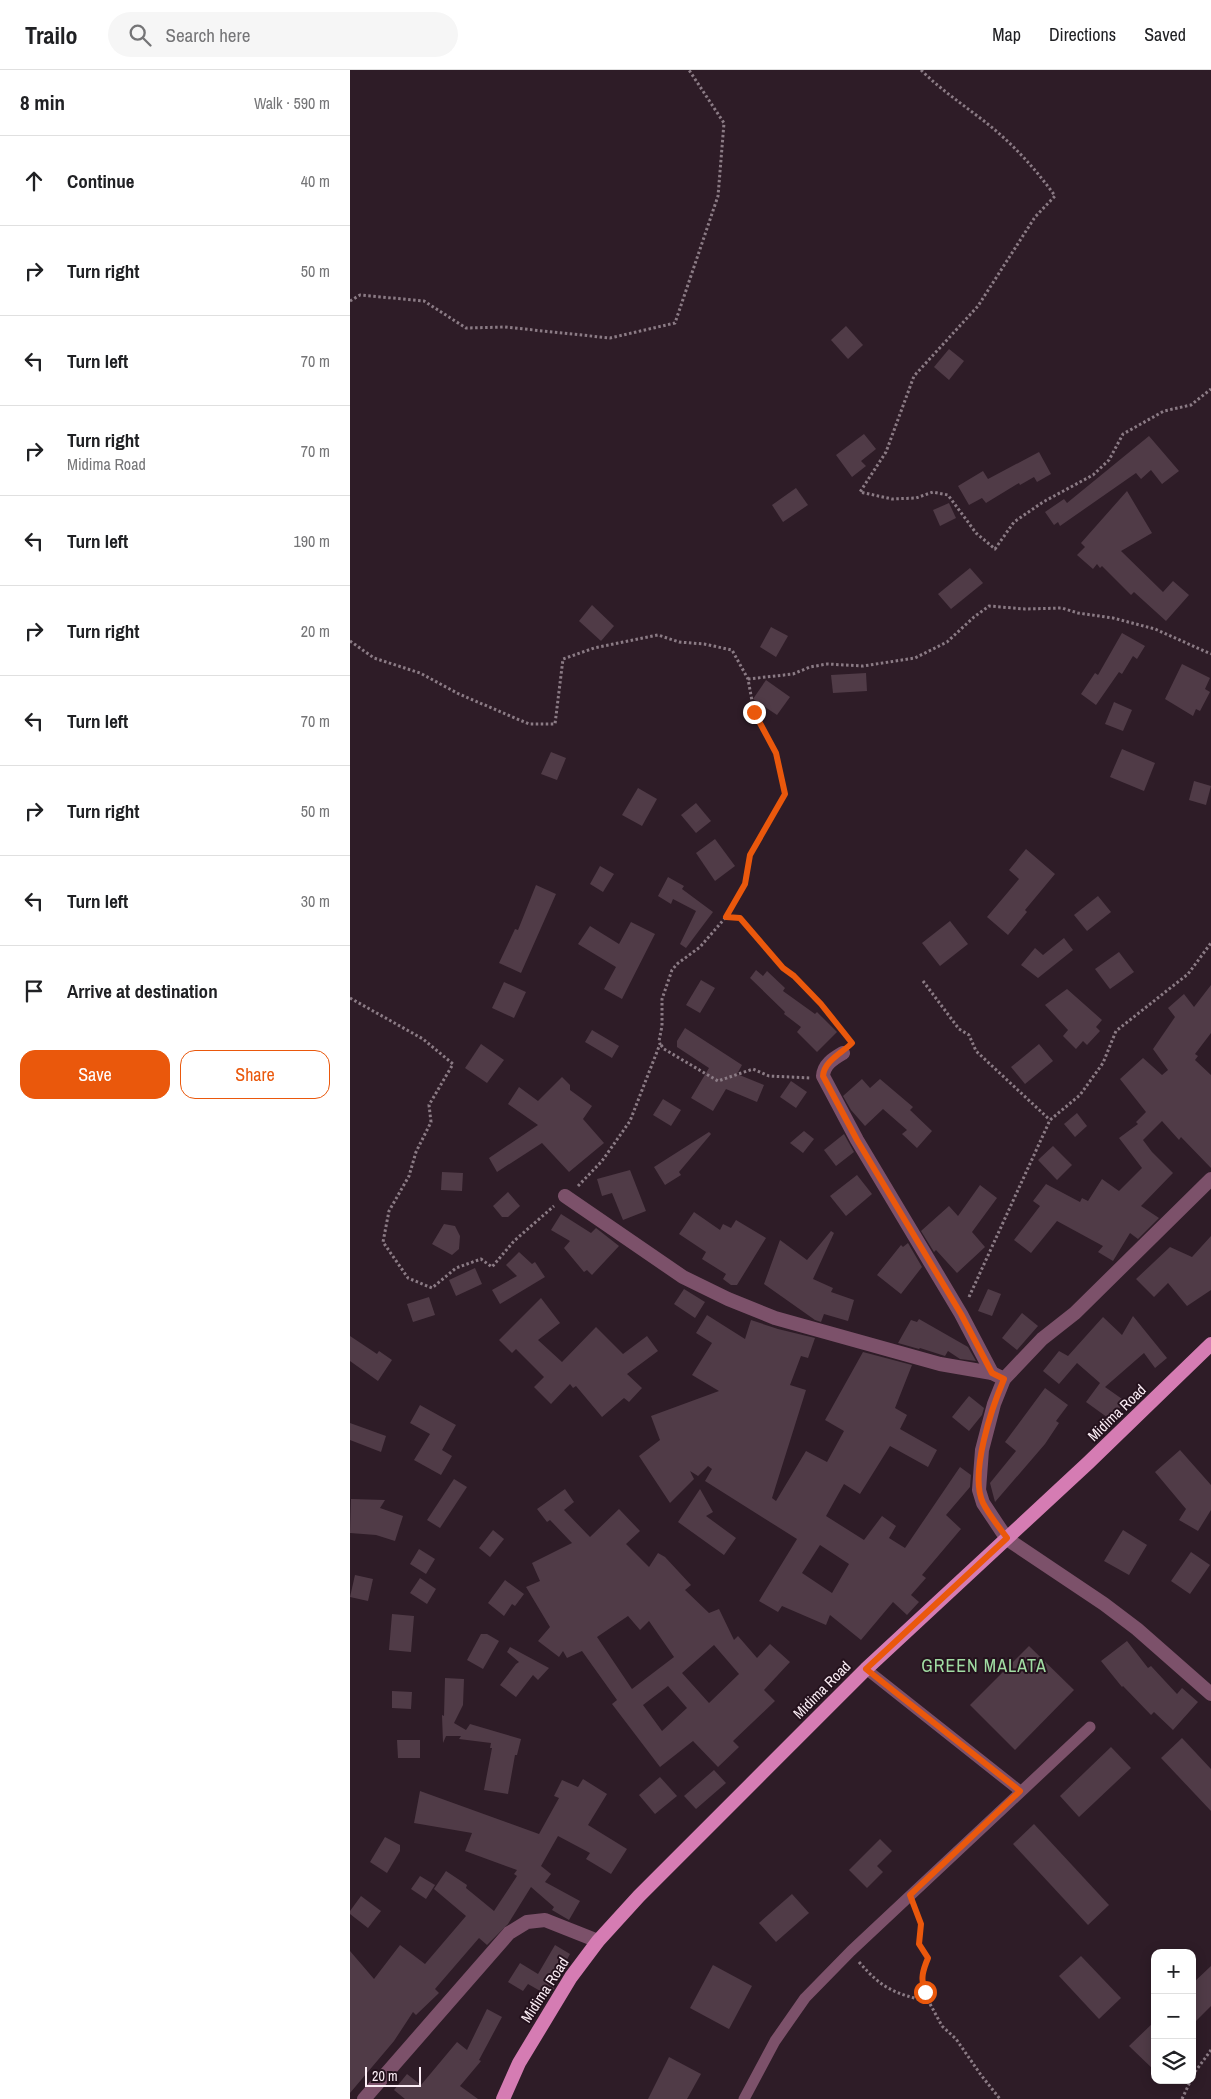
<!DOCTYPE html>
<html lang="en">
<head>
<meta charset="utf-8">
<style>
  body { margin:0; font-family:"Archivo Narrow",sans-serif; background:#f6f6f6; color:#202124 }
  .controls { position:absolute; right:15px; bottom:15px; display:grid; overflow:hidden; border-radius:10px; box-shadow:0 2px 12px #0003 }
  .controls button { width:45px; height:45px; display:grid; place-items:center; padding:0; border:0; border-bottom:1px solid #e0e0e0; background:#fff; color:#202124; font:25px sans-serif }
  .scale { position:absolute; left:15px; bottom:12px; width:56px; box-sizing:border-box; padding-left:5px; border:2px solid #fbedf5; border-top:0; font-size:14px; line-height:18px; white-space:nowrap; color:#fbedf5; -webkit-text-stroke:4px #24121d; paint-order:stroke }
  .stop { position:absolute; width:15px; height:15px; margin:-11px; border:4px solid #ea580c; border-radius:50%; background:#fff }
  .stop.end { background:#ea580c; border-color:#fff; box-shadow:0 1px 5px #0008 }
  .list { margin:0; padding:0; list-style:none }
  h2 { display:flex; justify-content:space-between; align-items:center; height:65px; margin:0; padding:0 20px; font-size:21px }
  h2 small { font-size:16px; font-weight:400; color:#757577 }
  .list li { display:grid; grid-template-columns:32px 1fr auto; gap:15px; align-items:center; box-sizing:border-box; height:90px; padding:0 20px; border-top:1px solid #e0e0e0 }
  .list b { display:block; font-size:19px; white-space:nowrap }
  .list p { margin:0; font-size:16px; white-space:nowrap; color:#757577 }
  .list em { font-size:16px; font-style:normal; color:#757577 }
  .actions { display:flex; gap:10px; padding:15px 20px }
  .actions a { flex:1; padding:11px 0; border:1px solid #ea580c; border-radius:15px; text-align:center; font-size:18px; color:#ea580c }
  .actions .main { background:#ea580c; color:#fff }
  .icon { flex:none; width:28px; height:28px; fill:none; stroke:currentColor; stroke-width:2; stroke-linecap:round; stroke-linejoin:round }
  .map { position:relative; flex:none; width:861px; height:2029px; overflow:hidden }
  header { display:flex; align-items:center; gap:30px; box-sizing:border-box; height:70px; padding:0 25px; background:#fff; border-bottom:1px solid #e0e0e0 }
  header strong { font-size:24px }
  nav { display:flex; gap:28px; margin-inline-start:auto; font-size:18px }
  .search { width:350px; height:45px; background:#f6f6f6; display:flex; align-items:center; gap:12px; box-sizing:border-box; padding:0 18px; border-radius:28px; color:#757577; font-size:19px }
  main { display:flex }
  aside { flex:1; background:#fff }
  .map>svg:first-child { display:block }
  .building { fill:#503b47; fill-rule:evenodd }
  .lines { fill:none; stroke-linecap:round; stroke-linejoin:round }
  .path { stroke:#8b7b85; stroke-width:3; stroke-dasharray:2.5 2.5; stroke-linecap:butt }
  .service { stroke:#7c516a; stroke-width:11 }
  .minor { stroke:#7c516a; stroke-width:14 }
  .primary { stroke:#d57cb3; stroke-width:14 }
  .route { stroke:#ea580c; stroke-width:6 }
  .labels { text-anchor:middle; stroke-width:4; stroke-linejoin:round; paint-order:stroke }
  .street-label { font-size:15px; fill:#fbedf5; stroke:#24121d }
  .quarter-label { font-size:18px; letter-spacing:1px; fill:#a1dda3; stroke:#24121d }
</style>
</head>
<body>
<header>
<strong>Trailo</strong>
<div class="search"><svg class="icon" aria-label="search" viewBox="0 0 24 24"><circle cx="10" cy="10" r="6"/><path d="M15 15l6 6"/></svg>Search here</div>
<nav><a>Map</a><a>Directions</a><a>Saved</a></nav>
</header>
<main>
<aside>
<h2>8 min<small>Walk · 590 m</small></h2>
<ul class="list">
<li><svg class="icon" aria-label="ahead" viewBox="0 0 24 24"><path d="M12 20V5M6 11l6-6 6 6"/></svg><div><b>Continue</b></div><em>40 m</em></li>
<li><svg class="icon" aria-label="right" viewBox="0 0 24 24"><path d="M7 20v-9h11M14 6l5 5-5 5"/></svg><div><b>Turn right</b></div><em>50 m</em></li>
<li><svg class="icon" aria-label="left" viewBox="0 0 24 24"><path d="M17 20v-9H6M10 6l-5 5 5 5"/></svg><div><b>Turn left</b></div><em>70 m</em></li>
<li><svg class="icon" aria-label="right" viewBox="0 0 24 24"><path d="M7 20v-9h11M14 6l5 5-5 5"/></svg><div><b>Turn right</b><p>Midima Road</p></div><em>70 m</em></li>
<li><svg class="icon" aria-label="left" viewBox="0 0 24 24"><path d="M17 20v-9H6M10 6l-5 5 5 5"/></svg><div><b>Turn left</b></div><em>190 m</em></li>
<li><svg class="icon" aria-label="right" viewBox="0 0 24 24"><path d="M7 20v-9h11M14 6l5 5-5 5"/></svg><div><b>Turn right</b></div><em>20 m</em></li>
<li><svg class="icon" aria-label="left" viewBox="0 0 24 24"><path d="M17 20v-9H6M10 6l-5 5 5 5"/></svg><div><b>Turn left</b></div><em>70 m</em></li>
<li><svg class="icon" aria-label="right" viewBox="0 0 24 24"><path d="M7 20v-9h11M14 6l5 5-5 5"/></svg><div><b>Turn right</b></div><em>50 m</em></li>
<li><svg class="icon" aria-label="left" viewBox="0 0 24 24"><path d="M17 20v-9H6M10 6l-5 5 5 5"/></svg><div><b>Turn left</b></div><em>30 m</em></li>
<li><svg class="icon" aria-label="arrive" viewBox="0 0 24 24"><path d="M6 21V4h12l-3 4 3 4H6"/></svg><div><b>Arrive at destination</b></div></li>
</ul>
<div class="actions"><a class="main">Save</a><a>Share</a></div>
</aside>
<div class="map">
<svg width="861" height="2029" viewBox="0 0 861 2029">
  <rect width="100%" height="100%" fill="#2e1c27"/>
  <g class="building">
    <path d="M496,256L513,275L498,289L481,270Z"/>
    <path d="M599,279L614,291L599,310L584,297Z"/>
    <path d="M514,364L526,379L511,391L516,396L502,407L486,385Z"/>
    <path d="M799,366L829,401L812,414L801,400L791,409L786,403L710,456L708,452L704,455L695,442L714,429L717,433Z"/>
    <path d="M689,382L701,404L687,412L684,407L670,415L669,413L636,433L632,428L619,435L608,416L633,401L638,409Z"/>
    <path d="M446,418L458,435L433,452L422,435Z"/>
    <path d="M777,421L802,463L771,481L813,522L823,511L839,525L816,551L784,522L781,525L752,496L750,498L747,494L743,499L727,485L735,477L731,473Z"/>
    <path d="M599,433L606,448L590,456L583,440Z"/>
    <path d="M620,498L633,513L601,539L588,524Z"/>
    <path d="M242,535L264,556L251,571L229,551Z"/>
    <path d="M421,557L438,566L426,587L410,577Z"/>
    <path d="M772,563L795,576L787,589L783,586L772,604L769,602L746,635L731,624L745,603L748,605Z"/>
    <path d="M832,594L860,608L855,619L860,622L850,641L846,639L843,646L815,629Z"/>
    <path d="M516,603L517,621L483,623L481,605Z"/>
    <path d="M416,610L440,627L427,645L403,629Z"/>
    <path d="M764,632L782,640L773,661L755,654Z"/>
    <path d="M772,679L805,693L794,721L760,707Z"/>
    <path d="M201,682L216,688L207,710L191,704Z"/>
    <path d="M844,711L861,716L856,735L839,730Z"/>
    <path d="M288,718L307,729L292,756L272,745Z"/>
    <path d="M346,733L361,751L346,763L331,745Z"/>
    <path d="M365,769L385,796L365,811L346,783Z"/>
    <path d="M676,779L705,804L675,840L677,842L658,865L637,847L669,809L659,800Z"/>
    <path d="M250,796L264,804L253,822L240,814Z"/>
    <path d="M318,807L334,816L332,819L363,842L336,878L330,874L346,841L323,829L321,834L308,826Z"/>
    <path d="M186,815L206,824L171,903L149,893L165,859L168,860Z"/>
    <path d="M748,826L761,842L737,861L724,845Z"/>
    <path d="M600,851L618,874L590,896L572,873Z"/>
    <path d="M281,852L305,864L272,929L254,919L266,897L228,874L240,856L269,874Z"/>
    <path d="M714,868L723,880L688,908L671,895L685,878L693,885Z"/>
    <path d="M769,882L784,902L760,919L745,899Z"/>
    <path d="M406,900L413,906L417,901L435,918L433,921L465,944L467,942L487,962L467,982L447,962L451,957L434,944L435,942L400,908Z"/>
    <path d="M351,910L365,918L350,943L336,935Z"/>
    <path d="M154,912L176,922L164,948L142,938Z"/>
    <path d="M861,915V963L845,984L848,986L845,990L861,1005V1098L831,1067L829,1070L812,1051L793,1070L802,1082L823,1103L791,1136L809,1148L788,1169L780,1163L763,1191L748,1182L753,1176L707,1151L681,1183L664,1170L690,1136L683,1131L696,1114L730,1132L732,1128L738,1131L752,1109L769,1121L792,1098L769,1068L788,1054L786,1052L796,1042L770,1009L793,988L812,1005L818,1000L803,979L825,947L818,938L834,924L844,937Z"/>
    <path d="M717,919L752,950L746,957L750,961L737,975L733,971L726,979L713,966L718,960L695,935Z"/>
    <path d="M335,958L392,995L387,1004L414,1015L407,1032L376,1019L363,1041L341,1028L359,998L327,977V971Z"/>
    <path d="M242,960L269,976L262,988L235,972Z"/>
    <path d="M131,974L154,990L137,1013L115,998Z"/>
    <path d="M689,974L703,991L675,1014L661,997Z"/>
    <path d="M212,1007L220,1015V1020L242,1036L233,1049L254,1073L219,1102L192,1073L147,1102L139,1088L188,1055L158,1034L169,1017L188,1031Z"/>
    <path d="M512,1009L520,1018L530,1009L563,1037L560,1040L582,1061L567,1078L552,1064L557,1060L533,1039L515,1056L501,1040L493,1026Z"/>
    <path d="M441,1011L457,1022L446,1038L430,1027Z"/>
    <path d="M313,1029L331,1040L321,1056L303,1045Z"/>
    <path d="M727,1043L737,1056L725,1067L714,1054Z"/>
    <path d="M454,1061L464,1069L453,1083L440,1073Z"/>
    <path d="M359,1062L361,1064L329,1102L331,1105L315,1115L304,1097Z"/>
    <path d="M494,1064L504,1082L486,1096L474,1080Z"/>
    <path d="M703,1076L722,1095L707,1110L688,1090Z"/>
    <path d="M280,1100L296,1141L273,1150L262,1123L252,1126L247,1109Z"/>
    <path d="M92,1102L113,1103L112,1121L91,1120Z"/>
    <path d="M507,1105L522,1124L496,1146L480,1126Z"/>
    <path d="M630,1115L647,1128L622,1162L635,1177L607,1203L586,1180L584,1182L571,1161L599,1136L608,1146Z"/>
    <path d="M158,1122L170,1136L158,1147H152L143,1136Z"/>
    <path d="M344,1142L370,1160L373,1154L381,1158L386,1150L416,1168L387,1215H381L373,1209L376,1204L352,1189L356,1182L329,1164Z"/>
    <path d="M211,1144L241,1163L246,1158L269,1176L242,1205L237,1200L234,1202L214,1178L220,1171L201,1160Z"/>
    <path d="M94,1154L105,1156L110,1166L109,1179L102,1185L82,1174Z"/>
    <path d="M481,1161L484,1163L463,1209L483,1218L481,1222L504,1230L498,1251L474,1244L471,1252L465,1250L414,1214L430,1170L457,1190Z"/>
    <path d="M861,1166V1220L837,1236L818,1213L804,1227L786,1209L820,1177L842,1187Z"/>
    <path d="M558,1173L572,1197L551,1224L527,1205L551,1175L553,1177Z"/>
    <path d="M169,1182L182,1194L185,1192L195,1207L150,1234L142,1220L167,1206L156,1195Z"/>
    <path d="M125,1198L132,1214L106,1226L99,1210Z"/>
    <path d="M334,1219L355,1232L345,1248L324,1234Z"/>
    <path d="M638,1219L651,1224L642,1246L628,1241Z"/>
    <path d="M79,1227L85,1245L63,1252L57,1234Z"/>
    <path d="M191,1228L210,1253L188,1270L212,1292L246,1257L273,1284L297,1266L308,1281L277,1304L292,1318L279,1332L274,1328L252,1347L226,1316L223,1318L220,1314L201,1334L184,1317L194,1307L166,1279L162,1283L149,1270Z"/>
    <path d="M672,1243L688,1256L667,1280L652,1268Z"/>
    <path d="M357,1245L395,1269L401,1250L428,1259L465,1268L458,1288L451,1286L440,1315L456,1320L422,1428L426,1431L456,1381L477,1392L494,1361L475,1350L513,1282L562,1295L545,1338L557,1345L550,1359L587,1380L578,1397L540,1376L510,1424L494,1414L476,1446L514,1470L532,1446L546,1456L539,1468L555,1478L610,1397L621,1405L620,1417L596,1445L611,1459L572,1505L576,1508L561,1525L569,1532L557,1545L543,1532L511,1570L480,1545L476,1555L432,1536L428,1542L409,1531L447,1469L355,1411L362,1399L358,1396L348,1406L340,1401L344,1409L320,1433L289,1386L310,1370L301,1346L369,1321L342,1305L362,1273L346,1263ZM470,1475L499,1494L482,1523L452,1503Z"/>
    <path d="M783,1246L817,1288L805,1298L794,1283L755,1317L775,1331L761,1350L736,1332L750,1313L727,1293L709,1314L693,1301L709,1281L718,1286L753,1247L772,1265Z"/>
    <path d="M569,1249L618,1277L626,1291L610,1289L598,1281L595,1286L570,1278L569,1279L548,1273L561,1250L567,1252Z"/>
    <path d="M0,1266L27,1284L29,1281L42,1290L28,1311L0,1291Z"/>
    <path d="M695,1318L718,1335L706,1351L709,1353L695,1374L645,1432L640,1413L666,1381L655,1372Z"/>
    <path d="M619,1326L634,1338L632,1345L619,1361L602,1347Z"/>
    <path d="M70,1335L106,1355L92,1380L102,1386L91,1405L64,1390L80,1364L60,1353Z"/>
    <path d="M0,1353L36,1366L31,1382L0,1370Z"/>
    <path d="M830,1380L861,1415V1440L848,1461L829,1450L836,1439L805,1402Z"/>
    <path d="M104,1409L117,1417L90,1458L77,1450Z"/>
    <path d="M215,1419L224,1432L214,1440L240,1467L269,1439L290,1461L276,1474L299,1497L308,1483L315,1487L341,1515L335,1520L359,1543L369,1539L384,1570L388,1566L407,1588L420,1574L440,1592L414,1620L425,1631L383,1671L389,1677L368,1697L343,1671L310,1697L262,1634L267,1630L232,1581L217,1588L213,1581L209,1587L188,1571L200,1557L176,1517L190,1511L182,1493L222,1473L200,1450L197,1452L187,1439ZM278,1546L290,1560L299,1551L324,1587L282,1619L247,1567ZM364,1575L389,1604L359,1633L332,1603ZM318,1616L337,1638L312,1661L293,1635Z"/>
    <path d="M350,1419L363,1442L356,1446L386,1468L374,1485L328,1452Z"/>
    <path d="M1,1429L35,1430L30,1438L53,1446L45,1471L26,1465L0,1463Z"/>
    <path d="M143,1460L154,1469L140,1487L129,1478Z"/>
    <path d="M773,1460L797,1475L779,1505L754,1491Z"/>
    <path d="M69,1479L85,1489L76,1504L60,1494Z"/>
    <path d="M841,1482L860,1495L840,1524L821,1511Z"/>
    <path d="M5,1505L23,1509L18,1531L0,1527Z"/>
    <path d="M70,1508L86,1519L77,1534L60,1523Z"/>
    <path d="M155,1510L174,1524L165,1536L162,1534L154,1546L138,1533Z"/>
    <path d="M42,1544L64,1546L61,1582L39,1580Z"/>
    <path d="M131,1564H137L149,1571L133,1599L117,1590Z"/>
    <path d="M777,1571L798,1598L801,1596L827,1624L832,1618L848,1632L823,1660L804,1642L801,1645L773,1616L772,1617L751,1591Z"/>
    <path d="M679,1576L724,1620L665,1680L620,1635Z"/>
    <path d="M160,1577L199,1598L188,1610L183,1605L166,1627L150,1615L166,1594L169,1592L157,1582Z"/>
    <path d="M95,1608L114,1609L113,1635L104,1653L116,1660L120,1654L171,1669L167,1685H165L158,1724L134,1720L142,1678H140L141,1673L109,1669L111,1666H96L93,1673L92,1645L94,1646Z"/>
    <path d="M42,1621L62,1622L61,1639L42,1638Z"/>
    <path d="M832,1668L861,1699V1741L811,1688Z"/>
    <path d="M47,1670H70V1688H48Z"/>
    <path d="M761,1677L781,1698L729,1747L710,1726Z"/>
    <path d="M364,1700L376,1713L346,1739L334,1726Z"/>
    <path d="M310,1707L327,1726L305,1744L289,1725Z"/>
    <path d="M233,1709L257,1724L238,1755L277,1779L261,1804L236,1789L240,1783L208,1766L191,1796L201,1804L195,1812L230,1831L219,1850L202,1840L204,1837L181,1817L158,1854L137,1875L129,1868L85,1919L89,1923L66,1945L63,1942L44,1971L0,2023V1881L24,1909L50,1875L75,1894L116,1846L84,1819L96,1801L117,1815L116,1818L144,1841L167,1806L164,1804L167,1800L115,1781L122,1763L64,1753L70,1721L189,1764L209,1728L204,1726L212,1710L228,1717Z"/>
    <path d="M684,1754L759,1835L738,1855L663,1774Z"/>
    <path d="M35,1767L50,1775V1781L37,1803L20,1792Z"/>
    <path d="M530,1769L542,1781L527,1796L533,1802L517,1818L499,1800Z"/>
    <path d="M70,1806L85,1815L76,1829L61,1819Z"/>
    <path d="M442,1824L459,1843L426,1872L409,1853Z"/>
    <path d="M11,1826L31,1841L18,1858L0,1844V1841Z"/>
    <path d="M205,1875L220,1884L204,1914L206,1915L199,1926L178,1914L173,1921L158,1912L170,1893L188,1904Z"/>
    <path d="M731,1886L771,1928L749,1949L709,1906Z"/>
    <path d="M363,1895L402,1916L379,1959L340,1938Z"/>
    <path d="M861,1896V1936L842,1955V1914Z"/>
    <path d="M137,1939L152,1947L129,1990L131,1991L110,2016L128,2029H55L44,2020L57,2004L71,2015L107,1972L117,1980Z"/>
    <path d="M805,1951V2001L779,1976Z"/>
    <path d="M319,1987L351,2004L337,2029H298Z"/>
  </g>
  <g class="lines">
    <g class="path">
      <path d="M571,0C590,19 612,34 634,51C661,72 685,98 705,126L685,147L628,236L564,306L536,382L510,422L542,429L566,428L583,422L598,425L626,463L645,479L664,452L693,432L743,405L759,390L773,364L814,341L841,335L861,319"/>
      <path d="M0,231L10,225L74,231L116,258L155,257L260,268L325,253L368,126L374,53L339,0"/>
      <path d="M0,571L24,588L70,603L109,624L179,654H205L213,589L244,578L308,565L329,572L354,574L382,580L398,609L404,642L426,683L435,724L400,785L395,814L376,847"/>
      <path d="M398,609L443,604L460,597L477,594L513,596L565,588L597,572L624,547L639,536L675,539L712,538L728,543L763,548L805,559L861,584"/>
      <path d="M573,911L609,959L619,965L626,981L700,1050"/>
      <path d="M0,928L73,969L103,994L79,1035L81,1052L66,1082L59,1106L39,1141L33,1172L58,1208L82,1218L106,1198L131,1189L142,1197L164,1171L204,1136"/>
      <path d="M311,975L314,979L368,1011L403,999L419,1006L460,1008"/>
      <path d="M228,1116L252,1091L280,1051L310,974L309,971L312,956V929L322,900L327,894L350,877L376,847L390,848L433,898L444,906L471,934L497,967"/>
      <path d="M619,1227L700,1050L730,1025L753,993L766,961L838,904L861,873"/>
      <path d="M566,1840L571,1854L569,1874L578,1888L574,1898L572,1913L579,1932L592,1956L606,1969L631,2005L650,2029"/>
      <path d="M509,1892C533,1920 545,1923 579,1932"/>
      <path d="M842,2006L861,1980"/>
      <path d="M832,2029L841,2010"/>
    </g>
    <g class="service">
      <path d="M516,1599L670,1721"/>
      <path d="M394,2029L425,1971L455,1928L501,1881L740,1657"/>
    </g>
    <g class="minor">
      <path d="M493,983C483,989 474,994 473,1006L507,1070L611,1244L642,1303"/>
      <path d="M861,1109L725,1243L692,1269L654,1309L644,1334L632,1380L629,1420L633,1433L657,1469L754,1534L787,1559L861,1624"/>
      <path d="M215,1126L333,1207L378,1229L425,1248L590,1294L642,1303L654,1309"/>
      <path d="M14,2029L159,1863L177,1852L195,1850L248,1871"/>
    </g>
    <path class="primary" d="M153,2029L169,1993L221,1907L248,1871L289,1826L516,1599L738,1393L861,1274"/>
  </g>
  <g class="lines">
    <path class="route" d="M404,642L426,683L435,724L400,785L395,814L376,847L390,848L433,898L444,906L471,934L502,973C492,983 474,991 473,1006L507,1070L611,1244L642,1303L654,1309C642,1337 619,1404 633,1433C639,1445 649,1457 657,1468L516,1599L670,1721L560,1825L571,1854L569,1874L578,1888C573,1900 570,1909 575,1922"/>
  </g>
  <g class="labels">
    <g class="street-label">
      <text transform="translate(767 1343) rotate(-44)" y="5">Midima Road</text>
      <text transform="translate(472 1620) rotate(-45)" y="5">Midima Road</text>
      <text transform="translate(195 1920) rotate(-57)" y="5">Midima Road</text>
    </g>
    <g class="quarter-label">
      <text x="634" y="1602">GREEN MALATA</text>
    </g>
  </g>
</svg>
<div class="controls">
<button>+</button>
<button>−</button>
<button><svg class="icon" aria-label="layers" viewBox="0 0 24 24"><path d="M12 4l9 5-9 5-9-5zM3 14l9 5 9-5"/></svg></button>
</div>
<div class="scale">20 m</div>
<div class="stop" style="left:575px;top:1922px"></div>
<div class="stop end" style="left:404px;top:642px"></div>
</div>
</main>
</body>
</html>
